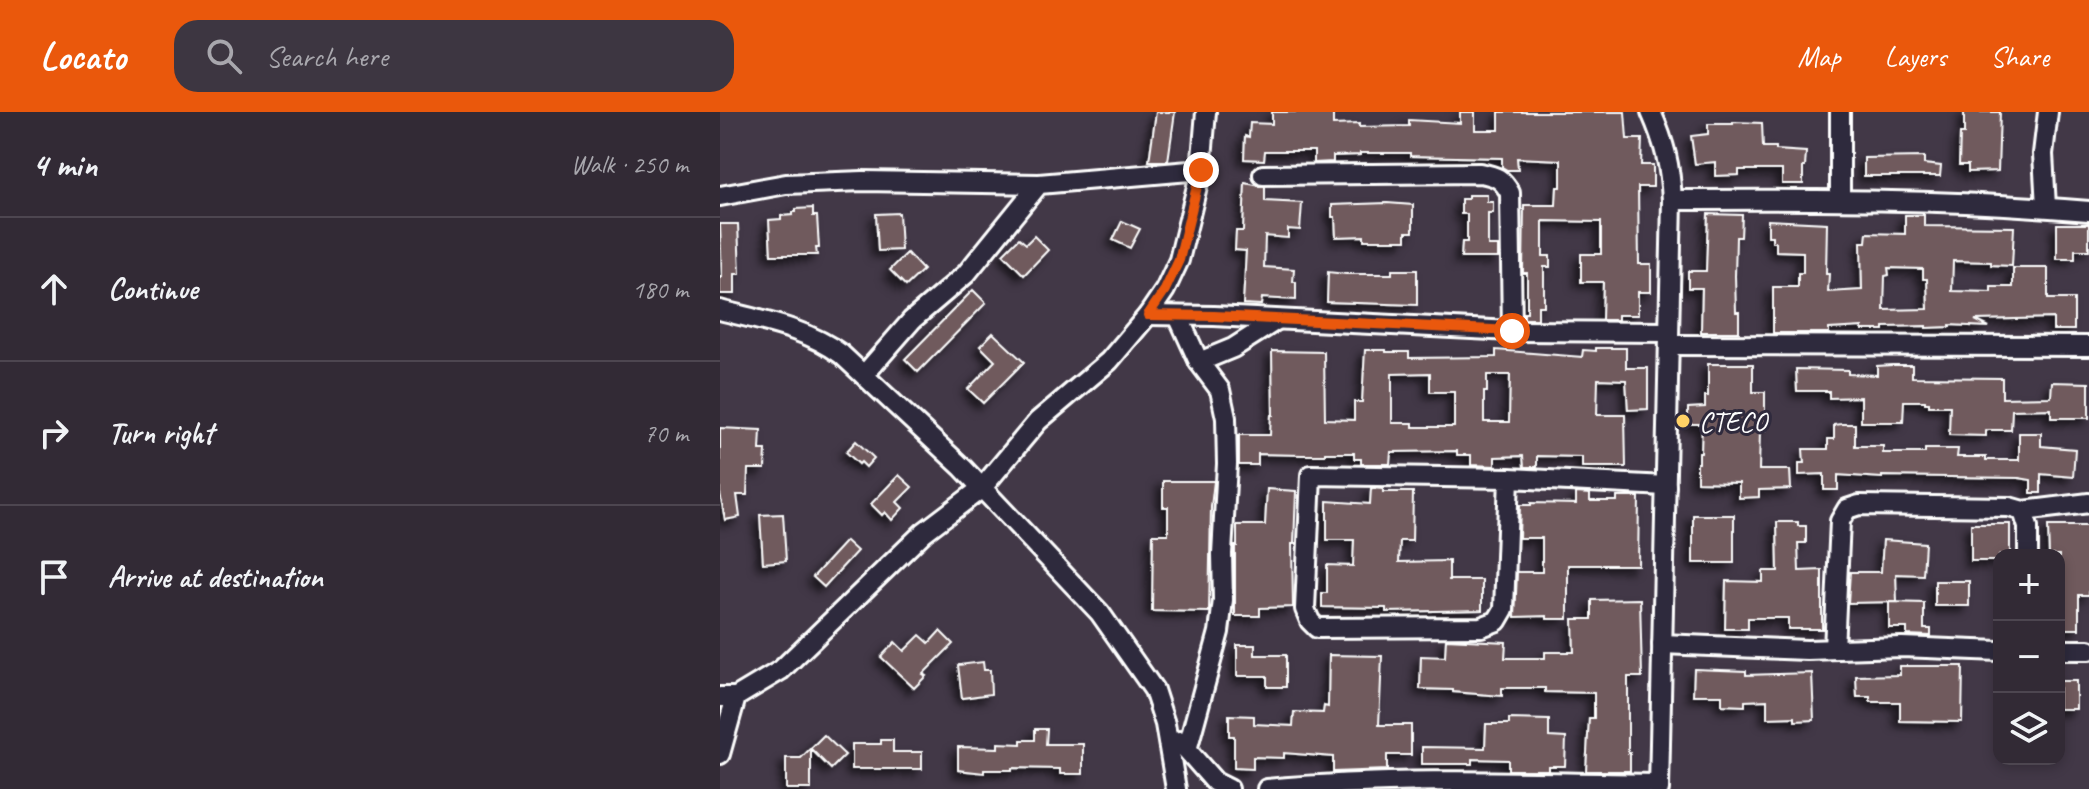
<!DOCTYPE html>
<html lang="en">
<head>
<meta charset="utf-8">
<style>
  body { margin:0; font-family:Caveat,sans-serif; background:#3d3641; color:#f1f3f6 }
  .controls { position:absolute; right:24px; bottom:24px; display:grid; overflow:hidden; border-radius:16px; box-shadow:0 4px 12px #0003 }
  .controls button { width:72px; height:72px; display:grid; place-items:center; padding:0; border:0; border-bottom:2px solid #4d4650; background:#322a35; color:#f1f3f6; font:40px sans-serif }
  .stop { position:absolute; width:24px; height:24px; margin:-18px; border:6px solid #ea580c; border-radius:50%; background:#fff }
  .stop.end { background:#ea580c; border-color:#fff; box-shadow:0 2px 8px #0008 }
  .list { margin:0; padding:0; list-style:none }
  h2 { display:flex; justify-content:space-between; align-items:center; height:104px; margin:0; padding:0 32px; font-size:34px }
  h2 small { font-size:26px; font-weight:400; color:#a8a7ad }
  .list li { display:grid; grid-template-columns:52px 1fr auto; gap:24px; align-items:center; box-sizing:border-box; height:144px; padding:0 32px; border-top:2px solid #4d4650 }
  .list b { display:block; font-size:30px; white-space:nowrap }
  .list em { font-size:26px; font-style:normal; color:#a8a7ad }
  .icon { flex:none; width:44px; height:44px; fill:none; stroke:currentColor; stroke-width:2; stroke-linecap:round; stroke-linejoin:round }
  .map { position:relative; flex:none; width:1369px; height:677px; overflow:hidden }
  header { display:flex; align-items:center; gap:48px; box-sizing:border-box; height:112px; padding:0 40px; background:#ea580c; color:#fff }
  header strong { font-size:38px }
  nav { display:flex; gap:44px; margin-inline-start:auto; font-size:28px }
  .search { width:560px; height:72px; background:#3d3641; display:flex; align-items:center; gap:20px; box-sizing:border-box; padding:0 28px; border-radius:24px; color:#a8a7ad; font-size:30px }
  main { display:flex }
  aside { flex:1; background:#322a35 }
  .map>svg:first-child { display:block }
  .building { fill:#6f5a5d; stroke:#fff; stroke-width:2; fill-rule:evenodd; filter:url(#shadow) }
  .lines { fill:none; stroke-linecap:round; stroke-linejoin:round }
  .minor-casing { stroke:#fff; stroke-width:24 }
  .minor { stroke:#2f2a3d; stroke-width:18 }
  .route { stroke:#ea580c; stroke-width:10 }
  .poi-dot { fill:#ffd166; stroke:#2f2a3d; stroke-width:3 }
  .labels { text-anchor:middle; stroke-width:6; stroke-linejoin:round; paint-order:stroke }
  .poi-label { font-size:28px; fill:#fff; stroke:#2f2a3d; text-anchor:start }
</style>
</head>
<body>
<header>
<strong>Locato</strong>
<div class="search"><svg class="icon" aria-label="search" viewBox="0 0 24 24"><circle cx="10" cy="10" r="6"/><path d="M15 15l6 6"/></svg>Search here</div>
<nav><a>Map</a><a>Layers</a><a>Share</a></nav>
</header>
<main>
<aside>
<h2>4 min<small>Walk · 250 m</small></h2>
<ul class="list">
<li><svg class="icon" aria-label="ahead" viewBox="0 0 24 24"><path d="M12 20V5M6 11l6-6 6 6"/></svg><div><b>Continue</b></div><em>180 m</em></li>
<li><svg class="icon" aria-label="right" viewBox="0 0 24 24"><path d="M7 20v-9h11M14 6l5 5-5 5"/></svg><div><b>Turn right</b></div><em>70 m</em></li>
<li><svg class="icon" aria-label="arrive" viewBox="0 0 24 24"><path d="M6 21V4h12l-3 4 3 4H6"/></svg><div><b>Arrive at destination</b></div></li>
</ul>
</aside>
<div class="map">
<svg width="1369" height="677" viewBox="0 0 1369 677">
  <defs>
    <filter id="shadow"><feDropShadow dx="-5.5" dy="5.5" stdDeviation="4" flood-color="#0009"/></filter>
  </defs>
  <rect width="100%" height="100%" fill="#423847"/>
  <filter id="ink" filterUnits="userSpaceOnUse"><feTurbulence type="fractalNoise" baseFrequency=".0125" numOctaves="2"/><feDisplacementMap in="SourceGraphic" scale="16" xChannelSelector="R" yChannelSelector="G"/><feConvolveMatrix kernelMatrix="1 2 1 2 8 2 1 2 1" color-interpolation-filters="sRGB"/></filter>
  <g filter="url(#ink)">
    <g class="building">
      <path d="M436,0H455L448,49H429Z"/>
      <path d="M552,0H613V13L639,12V15L689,14V8L740,11V0H755V18H779V0H905L907,27H922L921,53H933V75H918L919,152H931V180H918V203H898V208H882L883,170H861V142H881V110L823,109V144H830V155H824V194H818V207H804V201H807V161H803L804,93H836L837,75H841V48L797,46L798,58H787L782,55V46L690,44V41H640V43L613,44V50L594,51V39H545L544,48L524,47L525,24L529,25L530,11L552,12Z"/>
      <path d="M1244,0H1280L1278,59L1248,60V53H1239L1240,22H1244Z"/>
      <path d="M1013,10L1042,11L1043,35H1056V38L1086,40L1085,55H1083V72H1062V58H1019V63L995,64V50L975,52L971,24L988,22V12H1013Z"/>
      <path d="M1204,45V52L1221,54L1220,64H1144V46Z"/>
      <path d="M525,71L545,75V89L582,91L580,118L568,117V126L545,124L544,155L574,157L573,170H576V188L542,186L541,193L523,192L526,139L515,138L516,119H523Z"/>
      <path d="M748,83H767V90H773V101H768V134H778V146H741L742,130H747V102H741V87H748Z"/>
      <path d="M667,91L693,93V120H686V128H644V124L616,125L615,105H612V93Z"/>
      <path d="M93,96V104H97L99,136H96L97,143H51L49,108L61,107V104L73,103V100H76V97Z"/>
      <path d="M179,101L181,138L158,139L156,102Z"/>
      <path d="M988,102L1022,103L1021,125H1016L1015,164L1016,200H1019V220H981L982,176H968V159H986Z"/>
      <path d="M1185,103H1204V114L1294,115L1292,154L1271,153V150L1233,149L1232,179L1271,180V175H1293V156H1328V187H1354V218H1333V206L1255,208L1269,215L1230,213V215L1206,216V214L1164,215V218H1142V215L1109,217V221H1053V175H1078V161H1083V140L1056,139V130H1052V124H1048V108L1107,111L1106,162H1109L1108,180L1142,178L1141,130H1146L1147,121L1185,122ZM1168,156L1203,157V167H1207L1208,197L1164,198L1165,164L1169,163Z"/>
      <path d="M402,109L420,117L410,136L393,128Z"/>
      <path d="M0,112H18L20,162H15V182H0V165H2Z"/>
      <path d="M1337,112H1369V138H1355V147H1337Z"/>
      <path d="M314,124L328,138L304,163L283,142L299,126L306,132Z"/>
      <path d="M187,141L203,158L186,174L170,158Z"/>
      <path d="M672,158H697V193L607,190L608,160L626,162H672Z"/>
      <path d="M253,178L266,191L198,260L185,247Z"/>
      <path d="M273,221L304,250L263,291L248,277L275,249L260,234Z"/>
      <path d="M876,236H906V256H928V297L908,298L906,268L878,267L877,303H905L906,355H862V345L817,344V355H804L803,344L775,345V354L751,353V343H737V339L671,340L670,352H641V347H634V341H605V343H583L538,342V353H519V323H550L551,303H553L552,239L604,240L605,307L634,308V290H642L645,238H666V240H689V246L776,245V238L862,245L863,238L876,239ZM710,261V280H734V315H693V311H672V262ZM767,263H790L789,310H764V280H767Z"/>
      <path d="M988,252H1033V280H1045V318H1040L1039,358H1070L1071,377L1039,378V385L1019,386V371L977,370V351H979V341H981L982,312H968V296L985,295V284H988Z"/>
      <path d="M1172,253H1192V265L1282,266V286L1331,285L1332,270L1369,271V306H1331V297L1292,298L1291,318H1268L1266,319V324L1229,323L1230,294H1209V291H1205V289H1184L1183,310H1141V285L1109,286V279H1077L1076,257L1128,258V262L1157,263V254Z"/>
      <path d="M1122,312H1135V334H1163V341H1205V337H1238L1237,345H1266V348H1299V321H1321V334L1355,337L1353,365L1321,362V381H1311V368L1299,366L1162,364V366L1118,363V378H1104V362L1079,363V351H1084L1083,337H1108V327H1114V313Z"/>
      <path d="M0,316L41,318L40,338H46L45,357H28L27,383H17L20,405L5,408L0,381Z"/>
      <path d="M136,329L154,346L146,355L141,350L139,352L126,340Z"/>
      <path d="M179,363L192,375L177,390L183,396L172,408L165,400L162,403L151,392Z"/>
      <path d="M443,369H494L491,395L489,500L432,499L433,422H448V395H443Z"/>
      <path d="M651,376L663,377V380H693L692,429H680L679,450L729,449V468H762V498L666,500V496L602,495V481H607V453L633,454L634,428H607V389L650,392Z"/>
      <path d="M547,377L576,379L574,432H572L573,495L540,496V504H515V434H517V413H545Z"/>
      <path d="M856,381L870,382V389H897V385H919L918,453H848V507H827V504L795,505L797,460H822V426H799L800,393H811V391L856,392Z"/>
      <path d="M63,402L66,449L43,451L40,403Z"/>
      <rect x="973" y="403" width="41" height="48"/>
      <path d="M1057,410H1078V414H1086V431H1078L1079,459L1102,458V517H1068V506H1028V517H1005L1006,469L1043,470V459H1058Z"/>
      <path d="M1251,412H1290V443H1279V449H1251Z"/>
      <path d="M1328,414H1369V483H1359V517H1339V443H1329Z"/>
      <path d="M1163,428L1205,431L1203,463L1176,462L1177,490L1128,491L1130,460H1161Z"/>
      <path d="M126,429L137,439L104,475L93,465Z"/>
      <rect x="1215" y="469" width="34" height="25"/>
      <path d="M920,487L922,565H908V641H910V659H866L869,606H874V581L825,580V576H782V584L733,580V578L700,577L701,544L725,545L726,527L786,530L785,546H825V540H854L853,507H872V488Z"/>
      <path d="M1169,490L1204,491V517H1211V524L1187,523V516H1169Z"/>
      <path d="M220,519L233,532L203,562L206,564L194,576L161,545L175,530L184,539L200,523L209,531Z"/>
      <path d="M517,533H535V543H566V575H547V564H517Z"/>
      <path d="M609,543L662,544L659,613H691V643H667V658L613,660V645L564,641V646L533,645V657L514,656V624H509V603L534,604V612L573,614L574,600L603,601L604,594L608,595Z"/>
      <path d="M263,550L264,558H270L271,582L242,586L238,553Z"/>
      <path d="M1180,554H1243L1242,610L1180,609V590H1150V585H1137L1136,564L1180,563Z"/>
      <path d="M974,557L1026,559V563L1092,561L1094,608L1075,609V605L1047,606V588L1025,589V594L1002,593V583H973Z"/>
      <rect x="1339" y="569" width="17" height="28"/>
      <path d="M789,607L829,608V625L846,626L845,654H828V658H788V648L752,647V652H702V635L765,636L766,612H789Z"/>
      <path d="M315,617H327L326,632H363V662H340V657L292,656V658H264V661L238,658V635L278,636V631L301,632V628H315Z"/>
      <path d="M104,623L125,643L111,657L91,637V677H66V646H81Z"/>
      <path d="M161,628H173V640H202V657H132V632H161Z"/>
    </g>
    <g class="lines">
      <defs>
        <g id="minor">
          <path d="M931,0C945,32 950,53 952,88L939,677"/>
          <path d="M543,63L760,61C776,64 782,66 790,81L792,219"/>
          <path d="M0,84L66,72L143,69L319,72"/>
          <path d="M1120,86V0"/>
          <path d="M952,88C1091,87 1230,87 1369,99"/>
          <path d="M1326,95L1323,42L1328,0"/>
          <path d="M0,198C41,209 86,216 121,242L243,356L380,501L434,578L445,612L456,677"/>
          <path d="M428,203L494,204L792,219L949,220"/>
          <path d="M458,204L479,250L500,278L506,306L507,352L502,442L503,488L499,520L467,638"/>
          <path d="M949,233L1369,234"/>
          <path d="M479,250L513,236L557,208"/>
          <path d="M144,263L192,208L246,162L319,72L481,58"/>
          <path d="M789,366L784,497L777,509L761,515L597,516L590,509L585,497L591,363L789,366L946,374"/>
          <path d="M1303,399L1369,391"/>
          <path d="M942,532L1087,538L1182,535L1279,539"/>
          <path d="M1114,537L1120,409L1127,397L1139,393L1289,395L1303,399L1308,415V443"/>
          <path d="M1339,538H1369"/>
          <path d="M0,585H16L61,558L204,420L262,376L318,309L389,249L428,203L445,178L459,148L481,58L486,0"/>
          <path d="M459,629L495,670L509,677"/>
          <path d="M0,642L16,585"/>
          <path d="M547,677C677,665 809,670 939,672"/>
        </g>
      </defs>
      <use href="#minor" class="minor-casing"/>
      <use href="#minor" class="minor"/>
    </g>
  </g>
  <g class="lines" filter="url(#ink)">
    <path class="route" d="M481,58L459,148L445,178L428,203L494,204L792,219"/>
  </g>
  <circle class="poi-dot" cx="963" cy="309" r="8"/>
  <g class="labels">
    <g class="poi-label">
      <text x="979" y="319">CTECO</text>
    </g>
  </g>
</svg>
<div class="controls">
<button>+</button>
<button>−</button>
<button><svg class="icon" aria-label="layers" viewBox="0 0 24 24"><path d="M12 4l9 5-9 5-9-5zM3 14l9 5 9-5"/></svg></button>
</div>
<div class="stop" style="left:792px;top:219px"></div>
<div class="stop end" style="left:481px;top:58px"></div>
</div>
</main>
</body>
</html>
